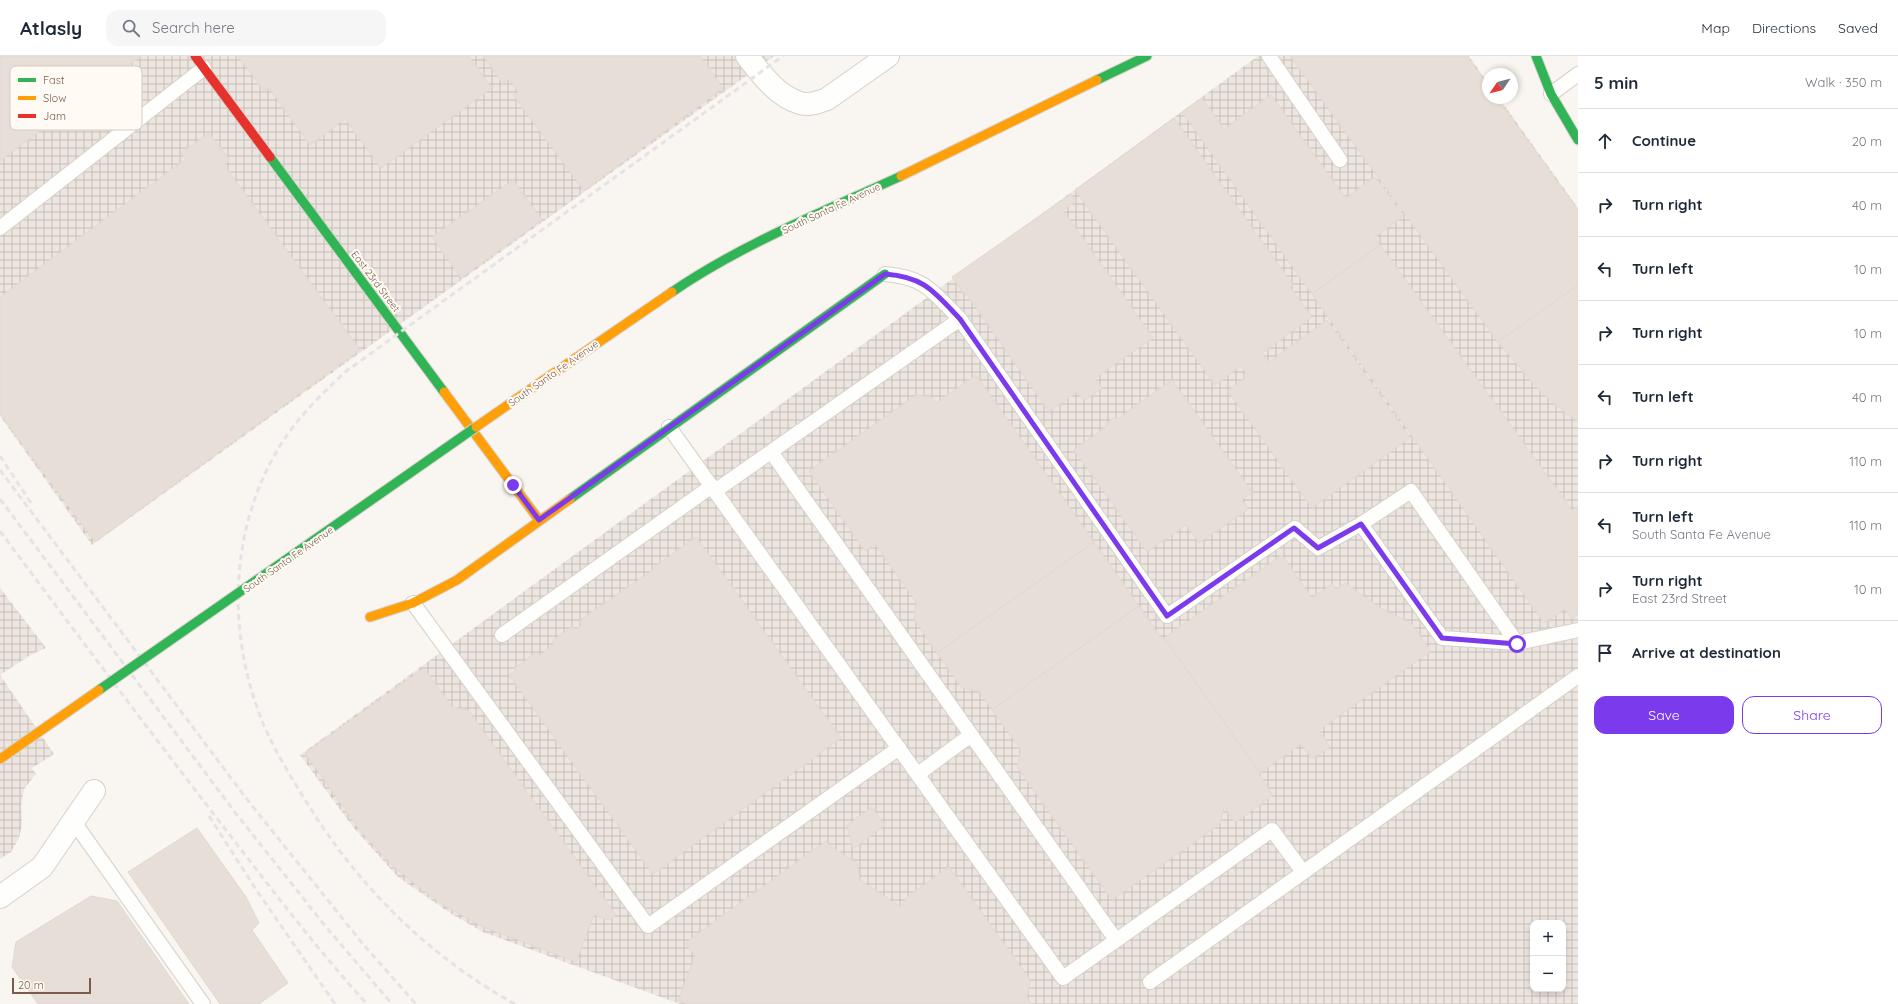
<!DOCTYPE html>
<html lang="en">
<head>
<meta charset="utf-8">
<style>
  body { margin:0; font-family:Quicksand,sans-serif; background:#f6f6f7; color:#1f2937 }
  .controls { position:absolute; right:12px; bottom:12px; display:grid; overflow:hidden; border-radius:8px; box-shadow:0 2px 6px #0003 }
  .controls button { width:36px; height:36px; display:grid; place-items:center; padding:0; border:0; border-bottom:1px solid #e0e1e3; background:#fff; color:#1f2937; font:20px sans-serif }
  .compass { position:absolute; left:1482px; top:12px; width:36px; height:36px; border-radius:50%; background:#fff; box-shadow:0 2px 6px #0003; rotate:235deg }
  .scale { position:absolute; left:12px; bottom:10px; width:79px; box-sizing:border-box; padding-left:4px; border:2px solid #7a5c4d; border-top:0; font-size:11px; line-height:14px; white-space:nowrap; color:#7a5c4d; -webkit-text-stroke:3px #fffaf3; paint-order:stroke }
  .stop { position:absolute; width:12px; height:12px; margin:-9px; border:3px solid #7c3aed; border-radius:50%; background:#fff }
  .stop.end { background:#7c3aed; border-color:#fff; box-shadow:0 1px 4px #0008 }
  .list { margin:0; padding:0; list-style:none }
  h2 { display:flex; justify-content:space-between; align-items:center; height:52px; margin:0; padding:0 16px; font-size:17px }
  h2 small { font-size:13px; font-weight:400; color:#747a83 }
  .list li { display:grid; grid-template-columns:26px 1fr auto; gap:12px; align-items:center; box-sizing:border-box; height:64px; padding:0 16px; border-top:1px solid #e0e1e3 }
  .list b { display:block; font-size:15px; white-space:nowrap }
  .list p { margin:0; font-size:13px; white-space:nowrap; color:#747a83 }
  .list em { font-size:13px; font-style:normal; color:#747a83 }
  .actions { display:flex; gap:8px; padding:12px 16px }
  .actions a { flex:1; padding:9px 0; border:1px solid #7c3aed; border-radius:12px; text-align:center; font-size:14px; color:#7c3aed }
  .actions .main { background:#7c3aed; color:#fff }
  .icon { flex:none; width:22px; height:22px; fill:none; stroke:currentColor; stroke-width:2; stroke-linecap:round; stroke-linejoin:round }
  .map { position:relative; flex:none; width:1578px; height:948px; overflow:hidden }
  header { display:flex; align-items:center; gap:24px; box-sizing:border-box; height:56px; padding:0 20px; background:#fff; border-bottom:1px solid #e0e1e3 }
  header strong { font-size:19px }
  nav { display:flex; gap:22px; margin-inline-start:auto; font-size:14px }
  .search { width:280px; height:36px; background:#f6f6f7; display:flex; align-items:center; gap:10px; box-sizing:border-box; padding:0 14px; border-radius:12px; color:#747a83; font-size:15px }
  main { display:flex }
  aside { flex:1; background:#fff }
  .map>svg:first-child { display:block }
  .industrial { fill:url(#industrial-grid); fill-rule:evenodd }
  .building { fill:#e6ded7; stroke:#e2d8d2 }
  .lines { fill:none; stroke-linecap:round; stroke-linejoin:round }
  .lane-casing { stroke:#d7d1cb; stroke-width:16 }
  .street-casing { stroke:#d7d1cb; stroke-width:24 }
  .fast-casing { stroke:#d9d2cb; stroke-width:11 }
  .slow-casing { stroke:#d9d2cb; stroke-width:11 }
  .jam-casing { stroke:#d9d2cb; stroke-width:11 }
  .lane { stroke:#fefefd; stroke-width:14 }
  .street { stroke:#fefefd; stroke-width:22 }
  .fast { stroke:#30b455; stroke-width:9 }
  .slow { stroke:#ff9f0a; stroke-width:9 }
  .jam { stroke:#e5322d; stroke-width:9 }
  .rail { stroke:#e6e3e7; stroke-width:3; stroke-dasharray:6 4; stroke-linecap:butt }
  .fast-bridge-casing { stroke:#d9d2cb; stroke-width:11; stroke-linecap:butt }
  .slow-bridge-casing { stroke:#d9d2cb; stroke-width:11; stroke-linecap:butt }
  .fast-bridge { stroke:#30b455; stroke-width:9 }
  .slow-bridge { stroke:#ff9f0a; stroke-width:9 }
  .route { stroke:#7c3aed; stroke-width:5 }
  .labels { text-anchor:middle; stroke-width:4; stroke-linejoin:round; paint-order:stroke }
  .street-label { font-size:10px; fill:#7a5c4d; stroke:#fffaf3 }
  .key { fill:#fffaf3; stroke:#d7cbc1; stroke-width:1 }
  .key-label { font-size:11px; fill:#7a5c4d }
</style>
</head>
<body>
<header>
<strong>Atlasly</strong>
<div class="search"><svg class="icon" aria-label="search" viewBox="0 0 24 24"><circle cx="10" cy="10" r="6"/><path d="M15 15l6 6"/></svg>Search here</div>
<nav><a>Map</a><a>Directions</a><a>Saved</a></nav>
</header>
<main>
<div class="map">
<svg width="1578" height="948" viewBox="0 0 1578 948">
  <defs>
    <pattern id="industrial-grid" width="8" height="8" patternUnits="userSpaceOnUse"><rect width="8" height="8" fill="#ede5e0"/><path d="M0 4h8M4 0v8" fill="none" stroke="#c5bdb8"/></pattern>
  </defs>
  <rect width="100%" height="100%" fill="#f9f5f0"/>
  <g class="industrial">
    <path d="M0,0H774L92,489L0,360Z"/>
    <path d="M1258,0H1469L1488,27V42H1499L1578,152V948H680L483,876L450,857L398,821L353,771L300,699ZM1533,867H1563V933H1533Z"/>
    <path d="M0,532L46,592L32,598L0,619Z"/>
    <path d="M0,619L54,698L32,712L36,718L24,733L21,750L22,768L19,782L11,796L0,803Z"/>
  </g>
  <g class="building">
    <path d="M0,0H141L0,105Z"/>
    <path d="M238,0H469L492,32L381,112L345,63L310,89L269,32L264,35Z"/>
    <path d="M483,0H700L723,32L584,135L513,39L518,36L509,23L503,28Z"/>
    <path d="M1290,0H1467L1488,29V42H1497L1578,154V229L1498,286Z"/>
    <path d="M1271,39L1344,140L1347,141L1375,121L1404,160L1375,181L1380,189L1312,238L1182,56L1202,42L1224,73Z"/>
    <path d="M1174,62L1293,229L1290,231L1312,261L1262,297L1269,306L1327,264L1410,382L1312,452L1228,335L1248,320L1241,310L1215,329L1075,134Z"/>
    <path d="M209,77L230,104L224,109L360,294L95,486L0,358V241L186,103L181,97Z"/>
    <path d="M513,124L542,164L461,222L432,181Z"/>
    <path d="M1071,138L1076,145L1063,154L1153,282L1095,322L1102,332L1084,345L1077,336L1049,356L965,236L963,237L952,221Z"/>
    <path d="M1380,189L1572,454L1578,450V558L1572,563L1565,553L1544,567L1312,238Z"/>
    <path d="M1578,229V365L1568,359L1538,333L1498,286Z"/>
    <path d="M976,319L1094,486L937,597L914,563L916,546L875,488L865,495L809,415L916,339L932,341L936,347Z"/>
    <path d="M1172,324L1252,436L1242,444L1249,453L1199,487L1186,469L1147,496L1074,394L1107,370L1105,368L1115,361L1117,363Z"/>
    <path d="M696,481L841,682L653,818L509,619L516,614L515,612L535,597L540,599L553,589V584L571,571L576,573L582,569L579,565L654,513L653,512Z"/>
    <path d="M1094,486L1139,550L992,654L979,635L962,632L937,597Z"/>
    <path d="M1282,499L1312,542L1332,528L1336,533L1345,527L1382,553L1411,567L1431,595L1319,674L1330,691L1312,703L1301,688L1260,717L1164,582Z"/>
    <path d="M1139,550L1162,583L1164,582L1260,717L1259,718L1273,739L1235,767L1224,751L1220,768L1112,844L1017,711L1021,694L992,654Z"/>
    <path d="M424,612L452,651L468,654L616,859L609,864L594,859L576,906L481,870L443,849L416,829L394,811L361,776L305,697Z"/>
    <path d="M872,751L885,769L853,793L847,769Z"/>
    <path d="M197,772L246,841L259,867L252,874L288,927L259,948H220L128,816Z"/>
    <path d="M826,785L830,790L857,807L860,824L901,851L907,841L949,811L1030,924L1027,942L1032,948H687L678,945L695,900L685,887Z"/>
    <path d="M91,840L117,845L189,948H38L12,911L16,886Z"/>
  </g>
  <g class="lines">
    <defs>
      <g id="lane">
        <path d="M1269,0L1340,104"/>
        <path d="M1551,38L1578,18"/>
        <path d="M0,172L204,12"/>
        <path d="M885,218C925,221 933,236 960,263"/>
        <path d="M669,371L1063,922L1272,774L1303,816"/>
        <path d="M772,397L1116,884"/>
        <path d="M715,435L960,263L1167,560L1295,472L1318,492L1361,468L1411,435L1517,587"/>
        <path d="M1361,468L1442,582L1517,587L1578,574"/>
        <path d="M413,547L648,870L899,692"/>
        <path d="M502,579L712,430"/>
        <path d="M918,718L971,679"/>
        <path d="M74,766L203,948"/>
        <path d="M1150,926L1578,620"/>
      </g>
      <g id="street">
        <path d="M747,0C761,18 777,40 800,47C808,50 819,46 827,43L888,0"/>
        <path d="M0,841L42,811L94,735"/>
      </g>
      <g id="fast">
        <path d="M1536,0L1551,38L1578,84"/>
        <path d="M1097,24L1147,0"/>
        <path d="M270,101L444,336"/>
        <path d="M672,236C742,188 823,156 901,120"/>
        <path d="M570,443L885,218"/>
      </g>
      <g id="slow">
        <path d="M901,120L1097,24"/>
        <path d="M535,330L672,236"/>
        <path d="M444,336L539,464"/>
        <path d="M370,561L413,547L457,524L570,443"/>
      </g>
      <path id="jam" d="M195,0L270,101"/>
    </defs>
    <use href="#lane" class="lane-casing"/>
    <use href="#street" class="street-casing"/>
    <use href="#fast" class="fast-casing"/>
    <use href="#slow" class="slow-casing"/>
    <use href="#jam" class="jam-casing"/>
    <use href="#lane" class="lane"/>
    <use href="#street" class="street"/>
    <use href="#fast" class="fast"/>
    <use href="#slow" class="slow"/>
    <use href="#jam" class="jam"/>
    <g class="rail">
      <path d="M0,400L31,447"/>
      <path d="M0,414L249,746L363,888L416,948"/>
      <path d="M0,443L234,755L326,871L392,948"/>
      <path d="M0,475C72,572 145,669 219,765C267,827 314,890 367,948"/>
      <path d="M209,760L257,835L335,948"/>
      <path d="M515,948C433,903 365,837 314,758C294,726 272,692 259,657C226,568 231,466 283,385C300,359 323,337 345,316L783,0"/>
    </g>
    <defs>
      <path id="fast-bridge" d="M99,634L476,371"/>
      <g id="slow-bridge">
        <path d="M476,371L535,330"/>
        <path d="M0,703L99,634"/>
      </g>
    </defs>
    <use href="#fast-bridge" class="fast-bridge-casing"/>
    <use href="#slow-bridge" class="slow-bridge-casing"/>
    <use href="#fast-bridge" class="fast-bridge"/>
    <use href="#slow-bridge" class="slow-bridge"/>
  </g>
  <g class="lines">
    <path class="route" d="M513,429L539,464L885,218C925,221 934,236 960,263L1167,560L1294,472L1318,492L1361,468L1442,582L1517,588"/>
  </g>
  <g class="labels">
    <g class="street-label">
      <text transform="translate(831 152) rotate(-25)" y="4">South Santa Fe Avenue</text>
      <text transform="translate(376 225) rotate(53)" y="4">East 23rd Street</text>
      <text transform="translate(553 317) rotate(-35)" y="4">South Santa Fe Avenue</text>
      <text transform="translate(288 503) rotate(-35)" y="4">South Santa Fe Avenue</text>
    </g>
  </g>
  <rect x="10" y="10" width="132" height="64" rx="6" class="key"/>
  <rect x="18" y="22" width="18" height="4" fill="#30b455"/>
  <rect x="18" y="40" width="18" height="4" fill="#ff9f0a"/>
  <rect x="18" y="58" width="18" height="4" fill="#e5322d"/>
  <g class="key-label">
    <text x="43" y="28">Fast</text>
    <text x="43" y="46">Slow</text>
    <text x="43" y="64">Jam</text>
  </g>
</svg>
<div class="controls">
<button>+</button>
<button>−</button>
</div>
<svg class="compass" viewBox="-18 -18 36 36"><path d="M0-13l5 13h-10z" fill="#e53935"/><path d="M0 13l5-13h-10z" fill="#747a83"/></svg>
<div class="scale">20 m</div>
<div class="stop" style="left:1517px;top:588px"></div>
<div class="stop end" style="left:513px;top:429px"></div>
</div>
<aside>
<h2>5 min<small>Walk · 350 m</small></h2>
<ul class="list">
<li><svg class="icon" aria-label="ahead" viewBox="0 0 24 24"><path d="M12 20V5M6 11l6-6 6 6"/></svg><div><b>Continue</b></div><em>20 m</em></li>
<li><svg class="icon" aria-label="right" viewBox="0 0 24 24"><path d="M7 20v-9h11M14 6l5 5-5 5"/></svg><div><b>Turn right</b></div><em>40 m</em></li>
<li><svg class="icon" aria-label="left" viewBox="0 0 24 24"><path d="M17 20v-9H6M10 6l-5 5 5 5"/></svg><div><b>Turn left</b></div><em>10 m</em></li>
<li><svg class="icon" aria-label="right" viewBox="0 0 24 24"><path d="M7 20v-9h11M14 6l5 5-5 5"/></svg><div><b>Turn right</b></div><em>10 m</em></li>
<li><svg class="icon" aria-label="left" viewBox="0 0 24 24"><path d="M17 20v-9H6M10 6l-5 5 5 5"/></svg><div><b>Turn left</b></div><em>40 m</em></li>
<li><svg class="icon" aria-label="right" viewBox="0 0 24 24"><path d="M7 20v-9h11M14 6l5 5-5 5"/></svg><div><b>Turn right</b></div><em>110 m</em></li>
<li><svg class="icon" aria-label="left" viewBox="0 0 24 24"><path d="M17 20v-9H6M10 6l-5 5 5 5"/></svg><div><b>Turn left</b><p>South Santa Fe Avenue</p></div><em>110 m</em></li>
<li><svg class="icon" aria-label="right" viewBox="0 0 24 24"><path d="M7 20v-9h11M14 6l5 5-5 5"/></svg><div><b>Turn right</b><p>East 23rd Street</p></div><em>10 m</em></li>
<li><svg class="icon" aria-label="arrive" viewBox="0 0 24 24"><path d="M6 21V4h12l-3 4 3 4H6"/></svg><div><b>Arrive at destination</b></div></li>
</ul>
<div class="actions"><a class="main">Save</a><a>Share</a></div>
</aside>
</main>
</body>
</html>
